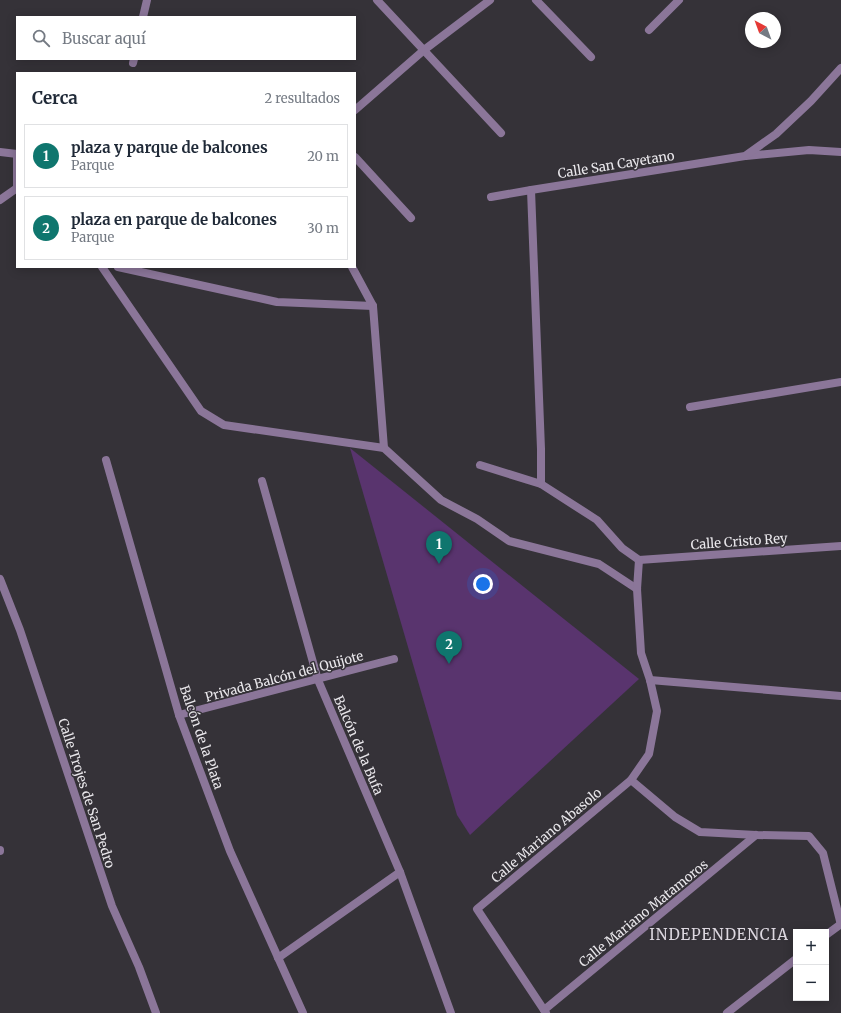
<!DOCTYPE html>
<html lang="es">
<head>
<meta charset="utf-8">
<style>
  body { margin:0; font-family:Merriweather,serif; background:#f2f2f3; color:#1f2937 }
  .controls { position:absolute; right:12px; bottom:12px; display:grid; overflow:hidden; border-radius:0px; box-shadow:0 2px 10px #0003 }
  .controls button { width:36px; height:36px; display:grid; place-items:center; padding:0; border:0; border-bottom:1px solid #e0e1e3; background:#fff; color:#1f2937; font:20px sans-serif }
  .compass { position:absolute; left:745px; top:12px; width:36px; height:36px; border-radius:50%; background:#fff; box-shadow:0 2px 10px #0003; rotate:319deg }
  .you { position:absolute; left:483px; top:584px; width:14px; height:14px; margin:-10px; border:3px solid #fff; border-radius:50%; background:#1a73e8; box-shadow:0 0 0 6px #1a73e833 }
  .badge { display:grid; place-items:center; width:26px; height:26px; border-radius:50%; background:#0f766e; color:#fff; font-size:13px; font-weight:700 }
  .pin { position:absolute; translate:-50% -33px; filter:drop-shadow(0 1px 2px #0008) }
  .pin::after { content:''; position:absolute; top:21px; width:14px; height:12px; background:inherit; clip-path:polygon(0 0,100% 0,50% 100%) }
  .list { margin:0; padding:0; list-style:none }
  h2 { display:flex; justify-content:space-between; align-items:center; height:52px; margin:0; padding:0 16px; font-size:17px }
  h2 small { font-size:13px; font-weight:400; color:#747a83 }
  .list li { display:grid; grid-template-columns:26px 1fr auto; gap:12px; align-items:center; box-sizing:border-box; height:64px; margin:0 8px 8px; padding:0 8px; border:1px solid #e0e1e3; border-radius:0px }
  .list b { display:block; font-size:15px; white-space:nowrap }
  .list p { margin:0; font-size:13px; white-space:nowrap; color:#747a83 }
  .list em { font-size:13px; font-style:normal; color:#747a83 }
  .icon { flex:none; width:22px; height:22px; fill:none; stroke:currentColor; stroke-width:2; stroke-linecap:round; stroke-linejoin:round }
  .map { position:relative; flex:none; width:841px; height:1013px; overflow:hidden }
  .search { position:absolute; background:#fff; box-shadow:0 2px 10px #0003; left:16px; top:16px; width:340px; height:44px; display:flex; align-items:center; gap:10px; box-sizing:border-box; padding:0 14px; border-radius:0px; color:#747a83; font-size:15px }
  .panel { position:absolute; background:#fff; box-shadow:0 2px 10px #0003; left:16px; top:72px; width:340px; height:196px; border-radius:0px }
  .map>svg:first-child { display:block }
  .green { fill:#59346e }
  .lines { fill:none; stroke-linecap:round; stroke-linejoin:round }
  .service { stroke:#8b7699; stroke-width:8 }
  .pedestrian { stroke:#8b7699; stroke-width:8 }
  .minor { stroke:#8b7699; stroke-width:8 }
  .labels { text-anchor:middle; stroke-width:3; stroke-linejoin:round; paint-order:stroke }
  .street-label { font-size:13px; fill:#e9e7eb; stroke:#353238 }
  .quarter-label { font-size:15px; letter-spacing:1px; fill:#ddd8e0; stroke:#353238 }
</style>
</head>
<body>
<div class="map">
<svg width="841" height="1013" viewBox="0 0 841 1013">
  <rect width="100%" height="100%" fill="#353238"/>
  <path class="green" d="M350,448L639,679L470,835L457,815Z"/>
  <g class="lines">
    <path class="service" d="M491,197L531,190"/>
    <path class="pedestrian" d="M278,958L400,872"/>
    <g class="minor">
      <path d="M377,0L501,133"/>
      <path d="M536,0L591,57"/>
      <path d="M143,17L147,0"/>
      <path d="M649,30L679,0"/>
      <path d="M133,63L134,59"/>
      <path d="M355,110L424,50L490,0"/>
      <path d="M0,152L17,154"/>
      <path d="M17,154V188"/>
      <path d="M746,156L809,150L841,152"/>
      <path d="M355,157L411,218"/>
      <path d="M0,200L17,188"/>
      <path d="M102,267L201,411L224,425L384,448L441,500L477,519L509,541L599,564L637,589"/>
      <path d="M118,267L277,302L373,306"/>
      <path d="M352,267L373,306L384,448"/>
      <path d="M690,407L841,382"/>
      <path d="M106,460L179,715L230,851L303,1013"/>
      <path d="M480,465L541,484"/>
      <path d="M262,481L318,680L400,872L451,1013"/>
      <path d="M639,560L622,548L597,520L541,484V449L531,190L745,156L776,134L811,101L841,68"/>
      <path d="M639,560L841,546"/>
      <path d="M0,579L20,630L112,906L139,967L156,1013"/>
      <path d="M650,680L841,696"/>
      <path d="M179,715L394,659"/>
      <path d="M631,780L675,817L700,832L756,835L809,836L823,853L841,925"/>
      <path d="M0,850V851"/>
      <path d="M826,935L841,924"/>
      <path d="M544,1010L756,835"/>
      <path d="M546,1013L477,909L631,780L649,754L657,711L650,680L641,653L637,589L639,560"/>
      <path d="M727,1013L796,959"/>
    </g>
  </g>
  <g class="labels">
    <g class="street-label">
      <text transform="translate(616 164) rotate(-9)" y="5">Calle San Cayetano</text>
      <text transform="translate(739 541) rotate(-4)" y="5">Calle Cristo Rey</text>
      <text transform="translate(284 676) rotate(-15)" y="5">Privada Balcón del Quijote</text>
      <text transform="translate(202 737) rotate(71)" y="5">Balcón de la Plata</text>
      <text transform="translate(359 745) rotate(67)" y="5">Balcón de la Bufa</text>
      <text transform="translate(87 793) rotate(72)" y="5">Calle Trojes de San Pedro</text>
      <text transform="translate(546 835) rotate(-40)" y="5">Calle Mariano Abasolo</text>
      <text transform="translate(643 913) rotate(-39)" y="5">Calle Mariano Matamoros</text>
    </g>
    <g class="quarter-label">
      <text x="719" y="940">INDEPENDENCIA</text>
    </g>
  </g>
</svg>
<div class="controls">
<button>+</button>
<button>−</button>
</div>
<svg class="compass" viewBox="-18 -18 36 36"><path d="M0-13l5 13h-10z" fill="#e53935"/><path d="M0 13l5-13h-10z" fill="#747a83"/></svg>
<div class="you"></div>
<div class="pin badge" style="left:439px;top:564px">1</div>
<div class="pin badge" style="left:449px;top:664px">2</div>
<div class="search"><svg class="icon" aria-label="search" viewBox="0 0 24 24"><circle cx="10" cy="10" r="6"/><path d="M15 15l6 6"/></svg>Buscar aquí</div>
<section class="panel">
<h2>Cerca<small>2 resultados</small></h2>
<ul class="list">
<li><span class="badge">1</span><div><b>plaza y parque de balcones</b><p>Parque</p></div><em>20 m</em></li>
<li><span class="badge">2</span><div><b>plaza en parque de balcones</b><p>Parque</p></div><em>30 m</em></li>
</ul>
</section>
</div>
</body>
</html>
